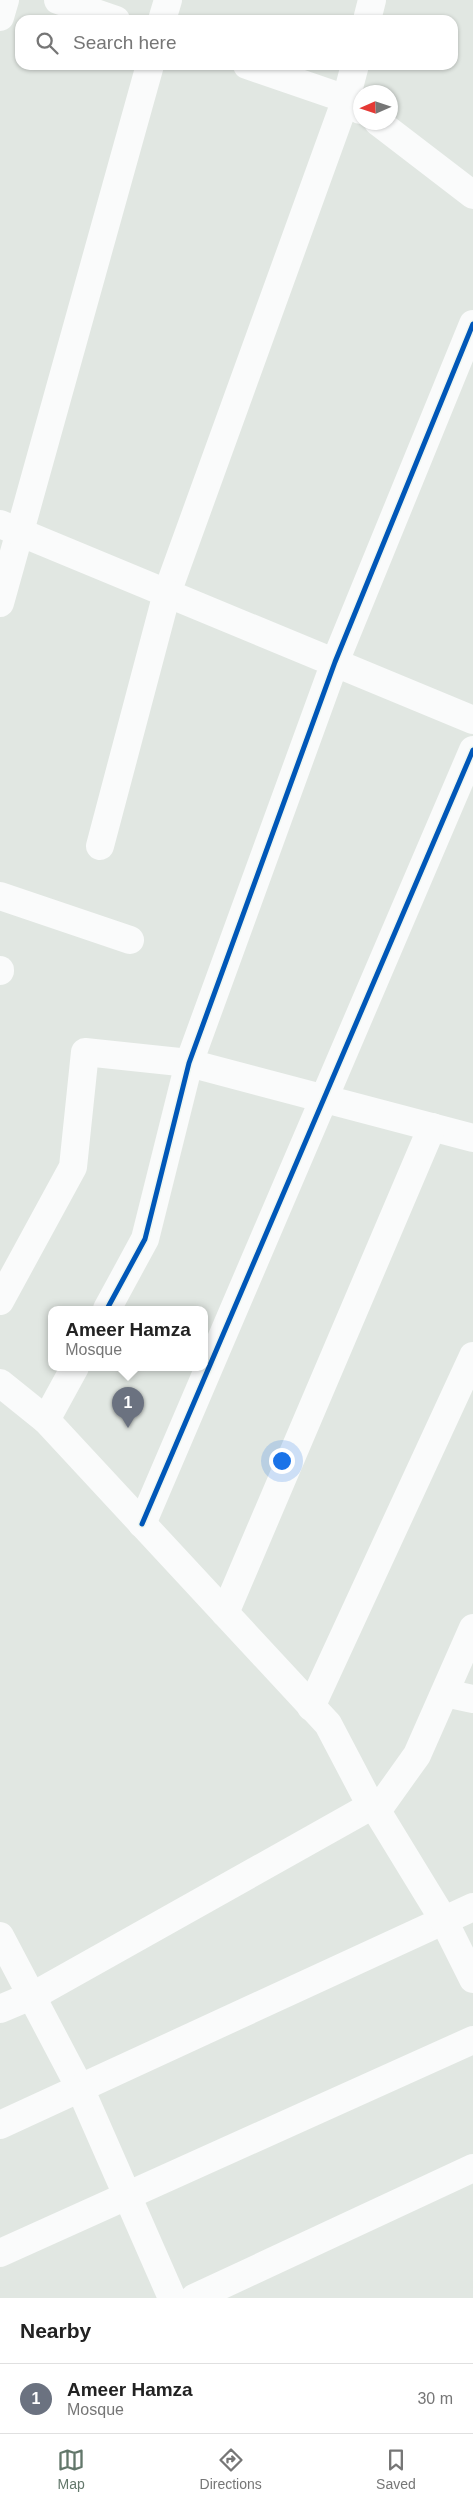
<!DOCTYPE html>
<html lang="en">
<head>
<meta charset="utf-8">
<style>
  body { margin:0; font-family:Arial,sans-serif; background:#f2f2f2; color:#222 }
  .compass { position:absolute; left:353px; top:85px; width:45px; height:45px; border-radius:50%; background:#fff; box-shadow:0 1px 4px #0004; rotate:267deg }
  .you { position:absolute; left:281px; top:1460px; width:18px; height:18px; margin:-12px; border:4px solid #fff; border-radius:50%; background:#1a73e8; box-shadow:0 0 0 8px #1a73e833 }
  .badge { display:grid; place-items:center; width:32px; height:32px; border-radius:50%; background:#63776b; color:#fff; font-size:16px; font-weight:700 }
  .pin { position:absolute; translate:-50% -41px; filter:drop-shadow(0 1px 2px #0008) }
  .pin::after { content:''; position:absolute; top:26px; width:18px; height:15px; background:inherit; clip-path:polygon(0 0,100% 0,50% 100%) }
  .popup { position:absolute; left:48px; top:1306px; width:160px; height:65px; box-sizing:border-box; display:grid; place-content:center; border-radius:10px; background:#fff; filter:drop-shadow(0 1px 4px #0005); font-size:16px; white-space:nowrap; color:#767676 }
  .popup b { font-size:19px; color:#222 }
  .popup::after { content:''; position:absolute; left:50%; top:100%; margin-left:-10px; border:10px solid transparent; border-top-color:#fff }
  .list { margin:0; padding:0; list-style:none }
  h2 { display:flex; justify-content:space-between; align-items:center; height:65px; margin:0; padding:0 20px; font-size:21px }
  h2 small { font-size:16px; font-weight:400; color:#767676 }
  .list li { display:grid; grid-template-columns:32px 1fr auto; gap:15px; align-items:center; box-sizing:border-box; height:70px; padding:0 20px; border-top:1px solid #e0e0e0 }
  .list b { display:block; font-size:19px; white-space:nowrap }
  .list p { margin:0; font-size:16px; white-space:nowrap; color:#767676 }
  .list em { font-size:16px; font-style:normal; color:#767676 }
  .icon { flex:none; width:28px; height:28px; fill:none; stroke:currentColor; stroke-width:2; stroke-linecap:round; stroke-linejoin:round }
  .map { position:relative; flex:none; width:473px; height:2298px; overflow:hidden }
  .search { position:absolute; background:#fff; box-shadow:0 1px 4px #0004; left:15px; right:15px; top:15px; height:55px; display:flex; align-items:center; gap:12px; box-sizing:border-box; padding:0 18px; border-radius:15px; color:#767676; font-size:19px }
  .sheet { height:135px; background:#fff }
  nav { display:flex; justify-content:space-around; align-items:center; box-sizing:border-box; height:70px; border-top:1px solid #e0e0e0; background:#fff; font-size:14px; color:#767676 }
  nav a { display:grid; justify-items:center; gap:2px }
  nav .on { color:#63776b }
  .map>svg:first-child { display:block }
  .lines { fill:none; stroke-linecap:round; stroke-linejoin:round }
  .minor { stroke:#fafbfb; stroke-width:28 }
  .tertiary { stroke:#fafbfb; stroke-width:28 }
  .cycleway-casing { stroke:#eff7f0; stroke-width:8 }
  .cycleway { stroke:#0057b8; stroke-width:5 }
</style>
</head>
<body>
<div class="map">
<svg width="473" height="2298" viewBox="0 0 473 2298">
  <rect width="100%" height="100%" fill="#e1e7e2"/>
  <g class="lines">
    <g class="minor">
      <path d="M58,0L116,20"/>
      <path d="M0,17L5,0"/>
      <path d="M162,20L168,0"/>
      <path d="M367,20L372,0"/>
      <path d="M247,65L346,99L360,110"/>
      <path d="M378,122L473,195"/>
      <path d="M0,603L150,65"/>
      <path d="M100,846L167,593L346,99L355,65"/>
      <path d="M0,896L130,940"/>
      <path d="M0,971V970"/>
      <path d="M0,1301L73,1167L85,1052L189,1063L473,1138"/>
      <path d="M107,1309L145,1239L189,1063L335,662L473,324"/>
      <path d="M46,1420L75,1367"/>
      <path d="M142,1524L473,750"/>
      <path d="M225,1613L432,1127"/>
      <path d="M445,1693L473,1699"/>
      <path d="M311,1707L473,1356"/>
      <path d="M377,1811L417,1755L473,1628"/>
      <path d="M0,1936L80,2088L172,2298"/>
      <path d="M0,2009L38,1993L371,1806"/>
      <path d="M0,2125L473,1907"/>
      <path d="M0,2253L473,2040"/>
      <path d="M194,2298L473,2168"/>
    </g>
    <g class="tertiary">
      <path d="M0,524L473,720"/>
      <path d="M0,1383L46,1420L328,1724L371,1806L377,1811L443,1919L473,1979"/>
    </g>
    <defs>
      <g id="cycleway">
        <path d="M107,1309L145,1239L189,1063L335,662L473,324"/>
        <path d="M142,1524L473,750"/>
      </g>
    </defs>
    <use href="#cycleway" class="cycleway-casing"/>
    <use href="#cycleway" class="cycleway"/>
  </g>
</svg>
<svg class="compass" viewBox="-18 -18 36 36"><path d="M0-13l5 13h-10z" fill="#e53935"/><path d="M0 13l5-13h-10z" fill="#767676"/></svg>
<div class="you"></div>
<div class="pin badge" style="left:128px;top:1428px;background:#6b7280">1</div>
<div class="popup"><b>Ameer Hamza</b>Mosque</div>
<div class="search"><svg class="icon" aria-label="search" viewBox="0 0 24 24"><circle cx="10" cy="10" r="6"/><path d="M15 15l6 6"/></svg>Search here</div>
</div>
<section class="sheet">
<h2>Nearby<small></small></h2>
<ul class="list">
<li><span class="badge" style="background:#6b7280">1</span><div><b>Ameer Hamza</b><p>Mosque</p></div><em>30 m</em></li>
</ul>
</section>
<nav>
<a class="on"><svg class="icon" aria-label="map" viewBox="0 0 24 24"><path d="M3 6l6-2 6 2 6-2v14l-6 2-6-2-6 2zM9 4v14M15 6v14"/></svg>Map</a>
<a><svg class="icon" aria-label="directions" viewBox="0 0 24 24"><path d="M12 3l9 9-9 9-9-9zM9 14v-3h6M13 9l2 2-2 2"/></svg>Directions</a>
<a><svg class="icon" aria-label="saved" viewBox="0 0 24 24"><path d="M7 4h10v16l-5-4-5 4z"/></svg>Saved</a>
</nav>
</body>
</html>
